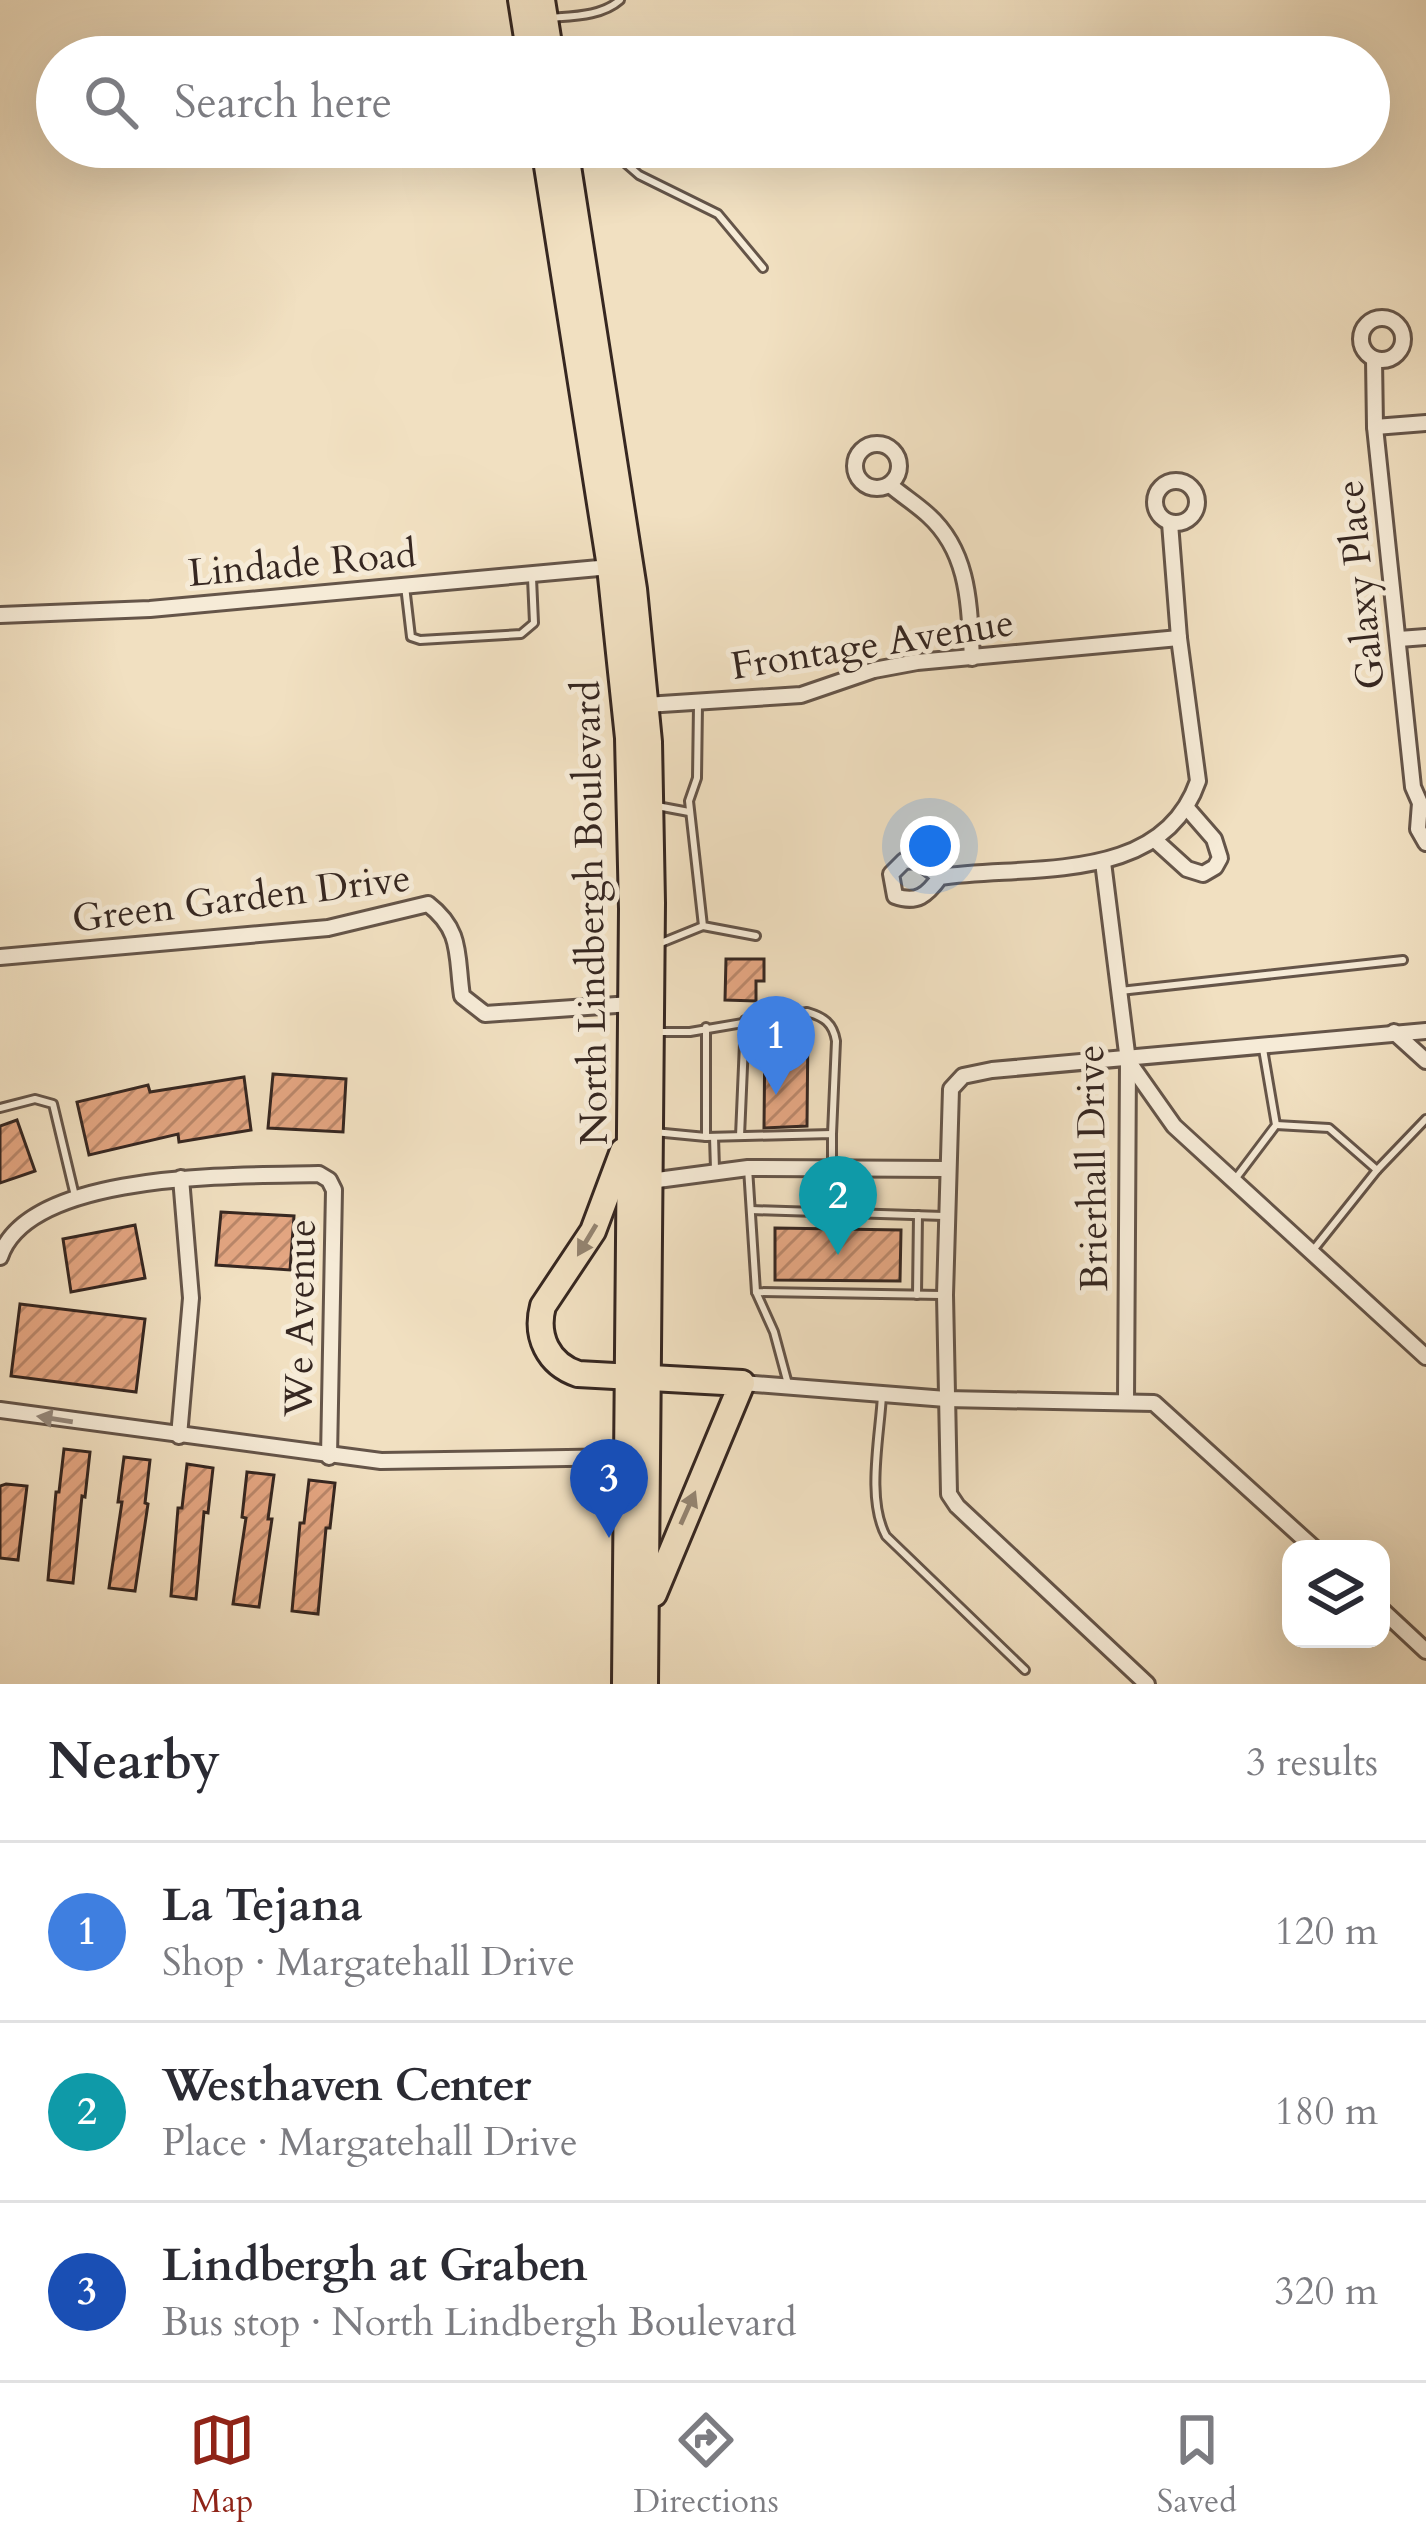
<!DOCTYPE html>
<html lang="en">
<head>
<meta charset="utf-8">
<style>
  body { margin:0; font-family:Cardo,serif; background:#f2f2f3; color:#2b2b33 }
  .controls { position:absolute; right:36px; bottom:36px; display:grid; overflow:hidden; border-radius:24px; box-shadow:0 12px 48px #0002 }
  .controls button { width:108px; height:108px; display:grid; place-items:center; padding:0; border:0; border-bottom:3px solid #e1e1e2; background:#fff; color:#2b2b33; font:60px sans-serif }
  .you { position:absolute; left:930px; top:846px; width:42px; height:42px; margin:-30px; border:9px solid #fff; border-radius:50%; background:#1a73e8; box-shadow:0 0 0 18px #1a73e833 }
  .badge { display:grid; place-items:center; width:78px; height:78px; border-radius:50%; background:#8f2418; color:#fff; font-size:39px; font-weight:700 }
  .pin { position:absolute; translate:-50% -99px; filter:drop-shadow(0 3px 6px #0008) }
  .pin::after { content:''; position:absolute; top:63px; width:42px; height:36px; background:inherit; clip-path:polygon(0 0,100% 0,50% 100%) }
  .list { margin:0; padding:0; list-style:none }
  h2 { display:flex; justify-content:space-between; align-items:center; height:156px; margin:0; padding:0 48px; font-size:51px }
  h2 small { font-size:39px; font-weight:400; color:#7c7c81 }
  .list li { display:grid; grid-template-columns:78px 1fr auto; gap:36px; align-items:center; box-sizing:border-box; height:180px; padding:0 48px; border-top:3px solid #e1e1e2 }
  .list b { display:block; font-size:45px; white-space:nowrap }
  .list p { margin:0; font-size:39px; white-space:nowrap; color:#7c7c81 }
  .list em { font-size:39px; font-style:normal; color:#7c7c81 }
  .icon { flex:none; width:66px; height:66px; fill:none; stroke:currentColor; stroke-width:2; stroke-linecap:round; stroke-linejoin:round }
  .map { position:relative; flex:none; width:1426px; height:1684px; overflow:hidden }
  .search { position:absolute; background:#fff; box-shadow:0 12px 48px #0002; left:36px; right:36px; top:36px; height:132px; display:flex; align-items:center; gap:30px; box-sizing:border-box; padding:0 42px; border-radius:66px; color:#7c7c81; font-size:45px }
  .sheet { height:696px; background:#fff }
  nav { display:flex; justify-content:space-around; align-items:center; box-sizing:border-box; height:168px; border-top:3px solid #e1e1e2; background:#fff; font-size:33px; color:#7c7c81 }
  nav a { display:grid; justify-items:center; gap:6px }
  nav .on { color:#8f2418 }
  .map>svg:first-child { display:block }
  .building { fill:url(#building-hatch); stroke:#362721; stroke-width:3 }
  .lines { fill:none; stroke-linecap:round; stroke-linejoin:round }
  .lane-casing { stroke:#655549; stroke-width:12 }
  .street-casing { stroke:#655549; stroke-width:20 }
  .highway-casing { stroke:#362721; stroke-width:30 }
  .lane { stroke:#f6ebd7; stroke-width:6 }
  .street { stroke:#f6ebd7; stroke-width:14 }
  .highway { stroke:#f1e0c1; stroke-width:24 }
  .oneway { fill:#948471 }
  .oneway2 { fill:#96897c }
  .labels { text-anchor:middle; stroke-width:10; stroke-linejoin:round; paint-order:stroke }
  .street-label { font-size:39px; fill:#362721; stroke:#f6ebd7 }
</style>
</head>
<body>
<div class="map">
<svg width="1426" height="1684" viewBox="0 0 1426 1684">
  <defs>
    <pattern id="building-hatch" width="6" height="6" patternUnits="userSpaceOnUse" patternTransform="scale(3)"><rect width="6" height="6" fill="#e4a682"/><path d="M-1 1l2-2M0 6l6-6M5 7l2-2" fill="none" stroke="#ba876a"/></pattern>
  </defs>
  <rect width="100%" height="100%" fill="#f1e0c1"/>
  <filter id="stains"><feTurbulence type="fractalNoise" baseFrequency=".00167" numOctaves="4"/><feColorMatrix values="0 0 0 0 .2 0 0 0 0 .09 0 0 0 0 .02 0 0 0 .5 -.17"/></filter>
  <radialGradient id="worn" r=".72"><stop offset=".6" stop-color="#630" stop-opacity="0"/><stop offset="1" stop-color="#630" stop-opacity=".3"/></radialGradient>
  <g class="building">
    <path d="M726,959H764V981H756V1001L725,1000Z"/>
    <path d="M786,1023H808L807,1126L764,1128L765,1027Z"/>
    <path d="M273,1074L346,1079L343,1132L268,1128Z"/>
    <path d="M244,1077L251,1130L179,1142L178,1134L89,1155L77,1102L148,1085L150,1092Z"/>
    <path d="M17,1120L35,1171L0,1183V1126Z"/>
    <path d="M221,1212L294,1216L290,1270L216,1265Z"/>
    <path d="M135,1225L145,1278L71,1292L63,1239Z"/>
    <path d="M775,1228L901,1230L900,1281L775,1280Z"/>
    <path d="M20,1304L145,1319L136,1392L11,1376Z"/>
    <path d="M64,1449L90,1452L85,1497L82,1496L73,1583L48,1580L56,1492H59Z"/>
    <path d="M124,1457L150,1460L145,1503L148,1504L135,1591L109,1588L122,1502H118Z"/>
    <path d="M187,1464L213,1468L208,1513L204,1512L196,1599L171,1596L178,1508H182Z"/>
    <path d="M247,1472L274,1475L268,1519H272L259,1607L233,1604L246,1518L242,1517Z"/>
    <path d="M309,1480L335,1483L330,1528H326L318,1614L292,1611L300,1523H304Z"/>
    <path d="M6,1484L27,1486L18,1560L0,1558V1486Z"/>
  </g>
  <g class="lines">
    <defs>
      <g id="lane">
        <path d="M550,18C574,16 602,16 620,0"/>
        <path d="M593,147L615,154L639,175L718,214L763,268"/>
        <path d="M405,586L411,637L420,640L521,634L534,623L532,578"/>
        <path d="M698,705L697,778L689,801L703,926L756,936"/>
        <path d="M657,806L689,812"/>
        <path d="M656,945L703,926"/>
        <path d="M1120,991L1403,960"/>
        <path d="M655,1032H690L807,1012C824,1017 833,1023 836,1041L832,1134"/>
        <path d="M0,1108L35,1099L53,1104L75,1196"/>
        <path d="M1276,1125L1329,1128L1377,1170L1314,1249"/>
        <path d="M654,1132L706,1137L832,1134V1165"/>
        <path d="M740,1136L745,1020"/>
        <path d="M706,1137V1027"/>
        <path d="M714,1137L715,1169"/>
        <path d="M748,1168L756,1292L941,1295"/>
        <path d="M1377,1170L1426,1119"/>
        <path d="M1233,1182L1276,1125L1263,1049"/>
        <path d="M751,1210L944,1216"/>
        <path d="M756,1292L774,1332L788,1384"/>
        <path d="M917,1295L918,1215"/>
        <path d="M882,1395C880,1436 866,1499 886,1536L1025,1670"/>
      </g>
      <g id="street">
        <circle cx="1382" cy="339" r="21"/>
        <path d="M1374,359L1375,427L1413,787L1420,803L1418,829L1426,843"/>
        <path d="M1375,427L1426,423"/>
        <circle cx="877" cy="466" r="22"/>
        <circle cx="1176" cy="502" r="21"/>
        <path d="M890,485C903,496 916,504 928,515C970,553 969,606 972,658"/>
        <path d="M0,615L150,609L610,567"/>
        <path d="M1399,639L1426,637"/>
        <path d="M646,705L801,695L874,670L917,662L1179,638"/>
        <path d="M1155,840L1187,869L1203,874L1215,867L1220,858L1214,839L1187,808"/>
        <path d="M1103,862L1128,1061L1126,1402"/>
        <path d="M940,877L918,860L904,861L891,874L895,896C917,904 927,895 940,877C1029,864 1162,886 1198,781L1179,638L1170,523"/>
        <path d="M0,957L328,928L428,904C463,931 456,956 462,996L485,1014L631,1004"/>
        <path d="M1394,1032L1426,1061"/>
        <path d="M1131,1065L1174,1126L1426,1357"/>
        <path d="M650,1181L748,1168L947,1169"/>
        <path d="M0,1257C29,1170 243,1176 319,1174L329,1180L334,1190L329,1457"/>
        <path d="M742,1383L946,1399L1154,1403L1315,1549"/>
        <path d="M0,1410L381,1461L626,1457"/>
        <path d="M179,1436L191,1298L181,1178"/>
        <path d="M1381,1609L1426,1651"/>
        <path d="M1147,1684L957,1506L949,1494L945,1295L951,1089L963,1076L992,1070L1426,1031"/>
      </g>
      <g id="highway">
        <path d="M521,0L530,57"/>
        <path d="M542,0L551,57"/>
        <path d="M544,147L610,567L628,738L632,909L625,1684"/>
        <path d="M565,147L634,589L649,742L652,903L645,1684"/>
        <path d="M623,1151L593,1231L543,1306C535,1336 548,1364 578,1374L742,1383L654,1594"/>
      </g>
    </defs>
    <use href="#lane" class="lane-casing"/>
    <use href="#street" class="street-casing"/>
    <use href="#highway" class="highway-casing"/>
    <use href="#lane" class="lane"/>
    <use href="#street" class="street"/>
    <use href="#highway" class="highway"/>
  </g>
  <defs><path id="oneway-solid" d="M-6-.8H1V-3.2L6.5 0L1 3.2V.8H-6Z" transform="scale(3)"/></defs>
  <g class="oneway">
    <use href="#oneway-solid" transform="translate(587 1240) rotate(121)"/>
    <use href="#oneway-solid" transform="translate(688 1508) rotate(-66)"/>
  </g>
  <use class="oneway2" href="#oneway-solid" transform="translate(55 1419) rotate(-171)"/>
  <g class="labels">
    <g class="street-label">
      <text transform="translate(302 562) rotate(-5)" y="14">Lindade Road</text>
      <text transform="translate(1359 585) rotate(-96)" y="14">Galaxy Place</text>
      <text transform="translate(872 643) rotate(-9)" y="14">Frontage Avenue</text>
      <text transform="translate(241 897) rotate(-7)" y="14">Green Garden Drive</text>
      <text transform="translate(589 913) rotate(-91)" y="14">North Lindbergh Boulevard</text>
      <text transform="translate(1091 1168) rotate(-91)" y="14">Brierhall Drive</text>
      <text transform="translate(299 1318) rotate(-89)" y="14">We Avenue</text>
    </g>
  </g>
  <rect width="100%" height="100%" filter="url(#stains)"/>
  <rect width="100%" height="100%" fill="url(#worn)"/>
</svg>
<div class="controls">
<button><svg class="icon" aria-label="layers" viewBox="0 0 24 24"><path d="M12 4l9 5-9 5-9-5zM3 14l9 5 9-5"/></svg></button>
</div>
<div class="you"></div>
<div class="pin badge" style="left:776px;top:1095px;background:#3f7fe0">1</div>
<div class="pin badge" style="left:838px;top:1255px;background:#0f9aa8">2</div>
<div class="pin badge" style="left:609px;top:1538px;background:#1a4fb4">3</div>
<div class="search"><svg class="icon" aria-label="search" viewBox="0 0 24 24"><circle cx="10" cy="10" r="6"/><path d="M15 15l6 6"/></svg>Search here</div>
</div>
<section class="sheet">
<h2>Nearby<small>3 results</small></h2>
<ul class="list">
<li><span class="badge" style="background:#3f7fe0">1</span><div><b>La Tejana</b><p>Shop · Margatehall Drive</p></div><em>120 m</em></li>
<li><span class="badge" style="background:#0f9aa8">2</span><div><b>Westhaven Center</b><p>Place · Margatehall Drive</p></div><em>180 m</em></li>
<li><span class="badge" style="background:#1a4fb4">3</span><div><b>Lindbergh at Graben</b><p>Bus stop · North Lindbergh Boulevard</p></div><em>320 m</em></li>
</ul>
</section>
<nav>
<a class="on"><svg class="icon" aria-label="map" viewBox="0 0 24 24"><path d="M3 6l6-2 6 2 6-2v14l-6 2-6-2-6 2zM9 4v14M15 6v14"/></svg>Map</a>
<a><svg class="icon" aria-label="directions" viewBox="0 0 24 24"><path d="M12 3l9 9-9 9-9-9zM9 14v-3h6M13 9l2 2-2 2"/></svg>Directions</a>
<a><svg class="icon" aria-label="saved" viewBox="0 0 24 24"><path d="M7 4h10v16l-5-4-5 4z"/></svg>Saved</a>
</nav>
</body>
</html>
